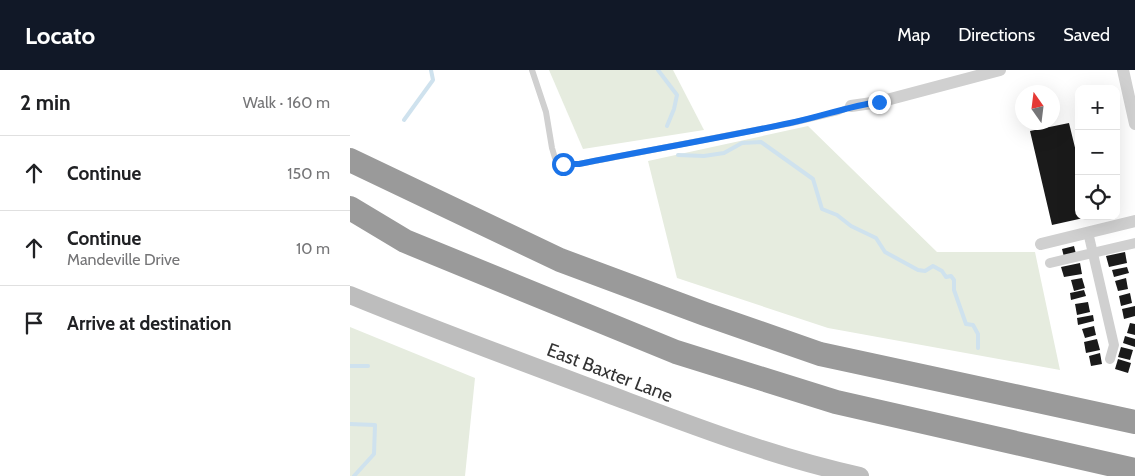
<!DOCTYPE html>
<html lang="en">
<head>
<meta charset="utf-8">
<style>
  body { margin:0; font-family:Cabin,sans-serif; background:#f2f2f2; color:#202124 }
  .controls { position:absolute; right:15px; top:15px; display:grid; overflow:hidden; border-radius:10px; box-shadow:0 5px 20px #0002 }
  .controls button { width:45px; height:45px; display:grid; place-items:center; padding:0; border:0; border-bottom:1px solid #e0e0e0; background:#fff; color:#202124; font:25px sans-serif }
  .compass { position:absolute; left:665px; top:15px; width:45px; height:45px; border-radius:50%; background:#fff; box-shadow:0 5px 20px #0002; rotate:346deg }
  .stop { position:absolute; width:15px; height:15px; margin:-11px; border:4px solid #1a73e8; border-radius:50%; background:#fff }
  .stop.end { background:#1a73e8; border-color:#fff; box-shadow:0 1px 5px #0008 }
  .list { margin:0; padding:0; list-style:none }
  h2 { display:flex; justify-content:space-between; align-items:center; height:65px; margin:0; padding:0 20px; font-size:21px }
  h2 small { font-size:16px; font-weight:400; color:#757577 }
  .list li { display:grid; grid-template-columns:32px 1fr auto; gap:15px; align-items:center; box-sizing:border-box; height:75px; padding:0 20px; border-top:1px solid #e0e0e0 }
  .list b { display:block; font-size:19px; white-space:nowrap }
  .list p { margin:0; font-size:16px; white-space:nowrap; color:#757577 }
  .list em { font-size:16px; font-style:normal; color:#757577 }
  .icon { flex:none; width:28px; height:28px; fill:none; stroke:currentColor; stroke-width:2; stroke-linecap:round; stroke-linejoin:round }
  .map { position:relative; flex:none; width:785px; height:406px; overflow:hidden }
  header { display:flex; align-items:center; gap:30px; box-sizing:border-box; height:70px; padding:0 25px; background:#111827; color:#fff }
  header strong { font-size:24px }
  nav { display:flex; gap:28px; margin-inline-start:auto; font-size:18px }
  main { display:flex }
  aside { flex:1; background:#fff }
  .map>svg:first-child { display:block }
  .green { fill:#e6ecdf }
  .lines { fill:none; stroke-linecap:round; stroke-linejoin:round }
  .stream { stroke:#cfe2ee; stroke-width:4 }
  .building { fill:#1a1a1a }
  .service { stroke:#d0d0d0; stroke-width:6 }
  .pedestrian { stroke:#d0d0d0; stroke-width:10 }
  .minor { stroke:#d0d0d0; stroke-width:12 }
  .secondary { stroke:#bdbdbd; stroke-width:18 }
  .motorway { stroke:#9a9a9a; stroke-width:24 }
  .route { stroke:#1a73e8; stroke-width:6 }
  .labels { text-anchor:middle; stroke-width:5; stroke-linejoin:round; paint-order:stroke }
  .street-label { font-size:19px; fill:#333; stroke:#fff }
</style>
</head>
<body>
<header>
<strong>Locato</strong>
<nav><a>Map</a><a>Directions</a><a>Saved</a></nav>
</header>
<main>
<aside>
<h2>2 min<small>Walk · 160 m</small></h2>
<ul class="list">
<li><svg class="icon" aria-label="ahead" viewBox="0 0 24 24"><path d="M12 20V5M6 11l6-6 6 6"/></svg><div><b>Continue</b></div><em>150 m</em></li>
<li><svg class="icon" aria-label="ahead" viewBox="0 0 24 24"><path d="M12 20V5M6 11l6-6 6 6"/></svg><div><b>Continue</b><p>Mandeville Drive</p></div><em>10 m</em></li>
<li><svg class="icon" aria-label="arrive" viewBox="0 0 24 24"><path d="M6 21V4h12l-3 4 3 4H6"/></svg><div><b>Arrive at destination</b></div></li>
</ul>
</aside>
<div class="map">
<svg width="785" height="406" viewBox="0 0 785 406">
  <rect width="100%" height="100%" fill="#fff"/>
  <g class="green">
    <path d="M199,0H323L354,60L233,79Z"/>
    <path d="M458,56L587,182H685L710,300L478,258L327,208L298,91Z"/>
    <path d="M0,257L125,308L115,406H0Z"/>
  </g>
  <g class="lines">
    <g class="stream">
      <path d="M308,0L327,25L324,39L317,56"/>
      <path d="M54,50L83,10L81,0"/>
      <path d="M328,85L354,86L374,83L392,73L411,72L463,109L472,139L487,145L501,156L526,168L535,182L568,200L575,201L583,196L592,201L596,207L601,206L604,210V220L616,254L623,255L628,264V278"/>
      <path d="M0,296H18"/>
      <path d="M0,354L25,355L24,384L4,406"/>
    </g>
  </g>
  <g class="building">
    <path d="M719,53L729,94V146L738,147L702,155L680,61Z"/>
    <path d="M724,176L726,184L714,187L712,179Z"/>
    <path d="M775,182L777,193L759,197L756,186Z"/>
    <path d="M730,193L732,204L714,207L711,197Z"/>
    <path d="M777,197L779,203L764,207L762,200Z"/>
    <path d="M732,208L735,218L724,221L721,210Z"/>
    <path d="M776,208L778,219L768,221L765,211Z"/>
    <path d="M734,220L736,226L721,230L720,223Z"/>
    <path d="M780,223L782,233L771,236L769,226Z"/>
    <path d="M738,232L740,242L727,245L725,234Z"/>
    <path d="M785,236V246L774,249L772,239Z"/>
    <path d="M743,245L744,251L728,255L727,248Z"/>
    <path d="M780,253L785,254V265L777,263Z"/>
    <path d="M744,256L746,265L735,268L732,259Z"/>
    <path d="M775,266L785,269V277L773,273Z"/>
    <path d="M747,269L750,280L736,283L734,272Z"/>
    <path d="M771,277L783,280L780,290L768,287Z"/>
    <path d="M750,283L752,294L741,296L739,286Z"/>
    <path d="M768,289L781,293L778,303L765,299Z"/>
  </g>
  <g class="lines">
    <path class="service" d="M182,0L196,42L202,78L205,88L213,94H229L442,53L488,42L501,36"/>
    <g class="pedestrian">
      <path d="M738,162L764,275L760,289"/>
      <path d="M700,193L785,173"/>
    </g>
    <g class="minor">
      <path d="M773,0L785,54"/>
      <path d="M501,36L529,32L650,0"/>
      <path d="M691,174L785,151"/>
    </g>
    <path class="secondary" d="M0,225C85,260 172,292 258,324C341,355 423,387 510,406"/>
    <g class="motorway">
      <path d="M0,90L210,190L355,244L470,284L785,352"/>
      <path d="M0,138L55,171L326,282L486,332L785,400"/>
    </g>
  </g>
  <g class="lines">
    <path class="route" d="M213,94H229C299,80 370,68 440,53C470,47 499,36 529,32"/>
  </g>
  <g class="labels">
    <g class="street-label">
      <text transform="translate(260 302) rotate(21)" y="7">East Baxter Lane</text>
    </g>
  </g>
</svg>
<div class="controls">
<button>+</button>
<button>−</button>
<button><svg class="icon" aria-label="locate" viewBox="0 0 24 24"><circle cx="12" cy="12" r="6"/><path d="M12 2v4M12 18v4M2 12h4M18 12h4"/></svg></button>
</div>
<svg class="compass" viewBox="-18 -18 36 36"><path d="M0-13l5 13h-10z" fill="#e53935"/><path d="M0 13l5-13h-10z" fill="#757577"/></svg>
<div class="stop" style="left:213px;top:94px"></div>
<div class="stop end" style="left:529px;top:32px"></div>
</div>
</main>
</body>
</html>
